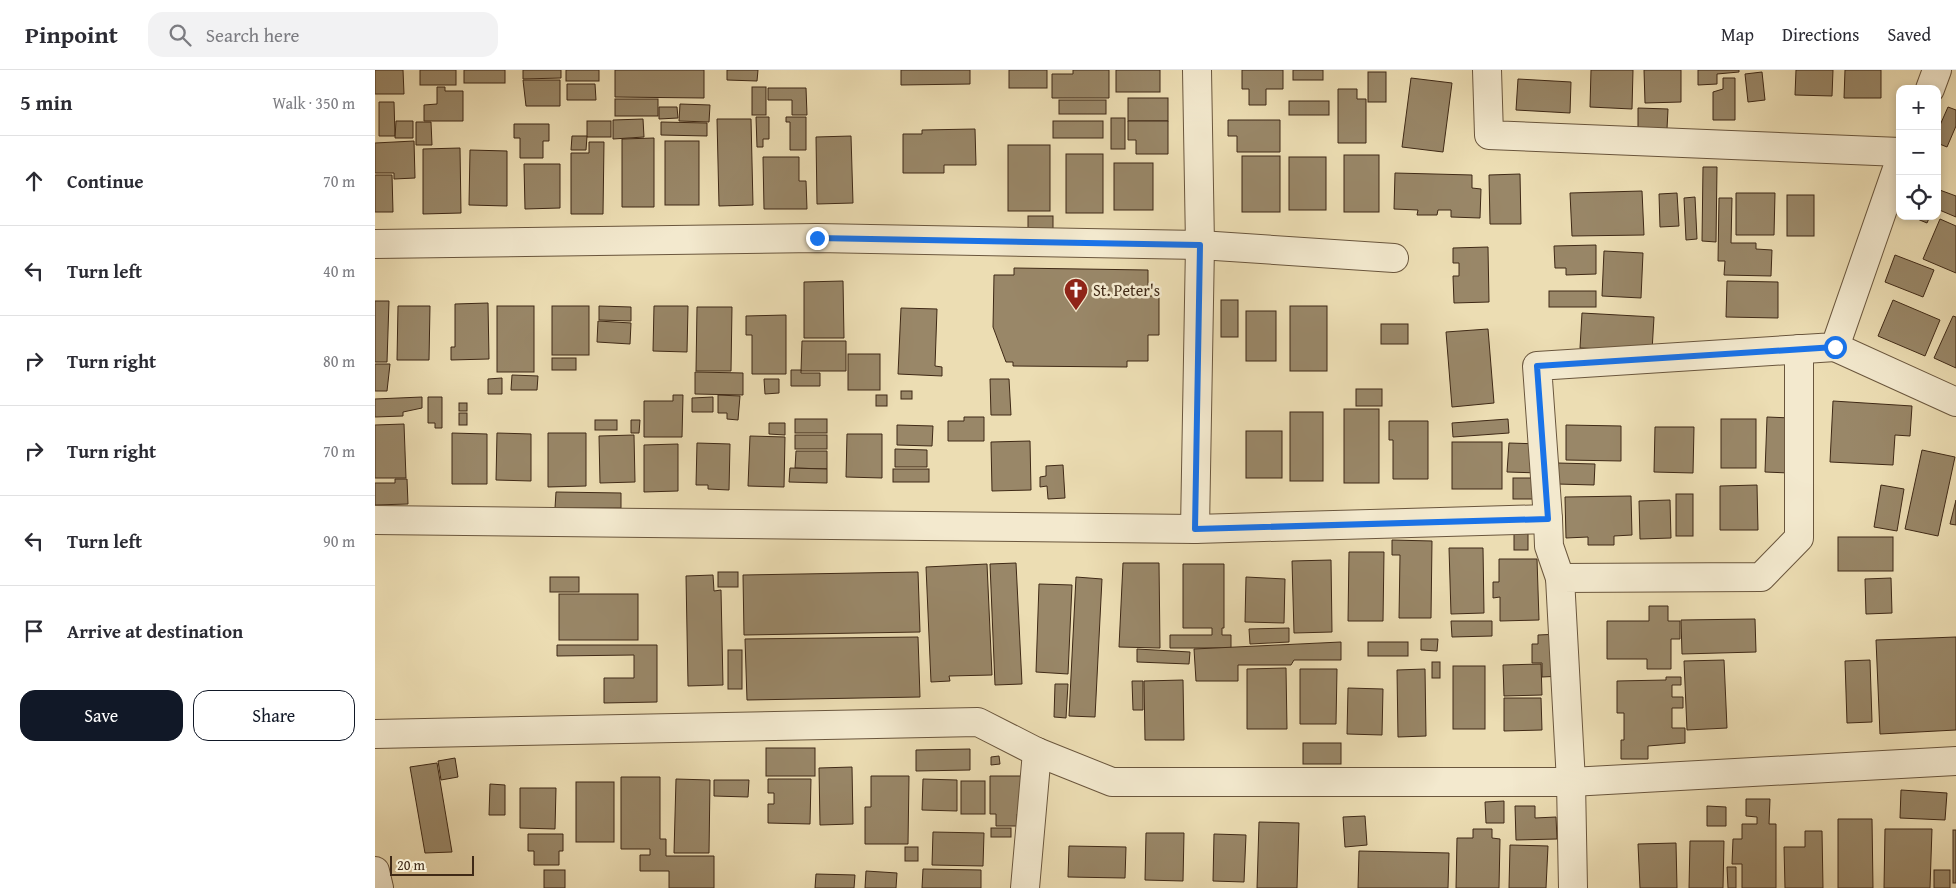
<!DOCTYPE html>
<html lang="en">
<head>
<meta charset="utf-8">
<style>
  body { margin:0; font-family:"Gentium Book Plus",serif; background:#f2f2f3; color:#2b2b33 }
  .controls { position:absolute; right:15px; top:15px; display:grid; overflow:hidden; border-radius:10px; box-shadow:0 2px 8px #0003 }
  .controls button { width:45px; height:45px; display:grid; place-items:center; padding:0; border:0; border-bottom:1px solid #e1e1e2; background:#fff; color:#2b2b33; font:25px sans-serif }
  .scale { position:absolute; left:15px; bottom:12px; width:84px; box-sizing:border-box; padding-left:5px; border:2px solid #3f2916; border-top:0; font-size:14px; line-height:18px; white-space:nowrap; color:#3f2916; -webkit-text-stroke:4px #f3e9ce; paint-order:stroke }
  .stop { position:absolute; width:15px; height:15px; margin:-11px; border:4px solid #1a73e8; border-radius:50%; background:#fff }
  .stop.end { background:#1a73e8; border-color:#fff; box-shadow:0 1px 5px #0008 }
  .list { margin:0; padding:0; list-style:none }
  h2 { display:flex; justify-content:space-between; align-items:center; height:65px; margin:0; padding:0 20px; font-size:21px }
  h2 small { font-size:16px; font-weight:400; color:#7c7c81 }
  .list li { display:grid; grid-template-columns:32px 1fr auto; gap:15px; align-items:center; box-sizing:border-box; height:90px; padding:0 20px; border-top:1px solid #e1e1e2 }
  .list b { display:block; font-size:19px; white-space:nowrap }
  .list em { font-size:16px; font-style:normal; color:#7c7c81 }
  .actions { display:flex; gap:10px; padding:15px 20px }
  .actions a { flex:1; padding:11px 0; border:1px solid #111827; border-radius:15px; text-align:center; font-size:18px; color:#111827 }
  .actions .main { background:#111827; color:#fff }
  .icon { flex:none; width:28px; height:28px; fill:none; stroke:currentColor; stroke-width:2; stroke-linecap:round; stroke-linejoin:round }
  .map { position:relative; flex:none; width:1581px; height:818px; overflow:hidden }
  header { display:flex; align-items:center; gap:30px; box-sizing:border-box; height:70px; padding:0 25px; background:#fff; border-bottom:1px solid #e1e1e2 }
  header strong { font-size:24px }
  nav { display:flex; gap:28px; margin-inline-start:auto; font-size:18px }
  .search { width:350px; height:45px; background:#f2f2f3; display:flex; align-items:center; gap:12px; box-sizing:border-box; padding:0 18px; border-radius:15px; color:#7c7c81; font-size:19px }
  main { display:flex }
  aside { flex:1; background:#fff }
  .map>svg:first-child { display:block }
  .building { fill:#998768; stroke:#3f2916 }
  .lines { fill:none; stroke-linecap:round; stroke-linejoin:round }
  .minor-casing { stroke:#6a563d; stroke-width:30 }
  .minor { stroke:#f3e9ce; stroke-width:28 }
  .route { stroke:#1a73e8; stroke-width:6 }
  .labels { text-anchor:middle; stroke-width:5; stroke-linejoin:round; paint-order:stroke }
  .poi-label { font-size:16px; fill:#3f2916; stroke:#f3e9ce; text-anchor:start }
</style>
</head>
<body>
<header>
<strong>Pinpoint</strong>
<div class="search"><svg class="icon" aria-label="search" viewBox="0 0 24 24"><circle cx="10" cy="10" r="6"/><path d="M15 15l6 6"/></svg>Search here</div>
<nav><a>Map</a><a>Directions</a><a>Saved</a></nav>
</header>
<main>
<aside>
<h2>5 min<small>Walk · 350 m</small></h2>
<ul class="list">
<li><svg class="icon" aria-label="ahead" viewBox="0 0 24 24"><path d="M12 20V5M6 11l6-6 6 6"/></svg><div><b>Continue</b></div><em>70 m</em></li>
<li><svg class="icon" aria-label="left" viewBox="0 0 24 24"><path d="M17 20v-9H6M10 6l-5 5 5 5"/></svg><div><b>Turn left</b></div><em>40 m</em></li>
<li><svg class="icon" aria-label="right" viewBox="0 0 24 24"><path d="M7 20v-9h11M14 6l5 5-5 5"/></svg><div><b>Turn right</b></div><em>80 m</em></li>
<li><svg class="icon" aria-label="right" viewBox="0 0 24 24"><path d="M7 20v-9h11M14 6l5 5-5 5"/></svg><div><b>Turn right</b></div><em>70 m</em></li>
<li><svg class="icon" aria-label="left" viewBox="0 0 24 24"><path d="M17 20v-9H6M10 6l-5 5 5 5"/></svg><div><b>Turn left</b></div><em>90 m</em></li>
<li><svg class="icon" aria-label="arrive" viewBox="0 0 24 24"><path d="M6 21V4h12l-3 4 3 4H6"/></svg><div><b>Arrive at destination</b></div></li>
</ul>
<div class="actions"><a class="main">Save</a><a>Share</a></div>
</aside>
<div class="map">
<svg width="1581" height="818" viewBox="0 0 1581 818">
  <rect width="100%" height="100%" fill="#ecddb3"/>
  <filter id="stains"><feTurbulence type="fractalNoise" baseFrequency=".004" numOctaves="4"/><feColorMatrix values="0 0 0 0 .2 0 0 0 0 .09 0 0 0 0 .02 0 0 0 .5 -.17"/></filter>
  <radialGradient id="worn" r=".72"><stop offset=".6" stop-color="#630" stop-opacity="0"/><stop offset="1" stop-color="#630" stop-opacity=".3"/></radialGradient>
  <g class="building">
    <path d="M0,0H28L29,24H0Z"/>
    <rect x="45" y="0" width="36" height="15"/>
    <rect x="89" y="0" width="41" height="13"/>
    <path d="M148,0H186V8L148,9Z"/>
    <rect x="191" y="0" width="33" height="11"/>
    <path d="M240,0H329V28L240,27Z"/>
    <path d="M352,0H383L382,11L352,10Z"/>
    <path d="M526,0H595V14L526,15Z"/>
    <rect x="634" y="0" width="38" height="18"/>
    <path d="M698,0H734V28H677V4H698Z"/>
    <rect x="741" y="0" width="44" height="22"/>
    <path d="M867,0H908V19H891V35H874V19H867Z"/>
    <rect x="918" y="0" width="30" height="10"/>
    <path d="M1216,0H1258L1257,39L1215,37Z"/>
    <path d="M1269,0H1306V32L1270,33Z"/>
    <path d="M1323,0H1364V2L1342,4V14L1323,15Z"/>
    <path d="M1421,0H1458L1457,26L1420,25Z"/>
    <path d="M1470,0H1506V28H1469Z"/>
    <rect x="993" y="2" width="18" height="30"/>
    <path d="M1387,2L1390,30L1373,32L1370,4Z"/>
    <path d="M1036,8L1077,13L1068,82L1027,77Z"/>
    <path d="M1348,8H1360V50H1338V22L1348,19Z"/>
    <path d="M1143,9L1196,12L1195,43L1141,40Z"/>
    <path d="M148,10H185V36H151Z"/>
    <path d="M192,14H220L221,30H192Z"/>
    <path d="M62,17H70V21H88V51H49V35L62,34Z"/>
    <rect x="377" y="17" width="14" height="28"/>
    <path d="M393,18H431L432,45H417V30H393Z"/>
    <path d="M963,19H982V29H991V73H963Z"/>
    <rect x="753" y="28" width="40" height="23"/>
    <rect x="240" y="29" width="43" height="17"/>
    <rect x="684" y="30" width="47" height="14"/>
    <rect x="914" y="31" width="40" height="14"/>
    <path d="M4,32H19L20,66H4Z"/>
    <path d="M305,34L335,35L334,52L304,51Z"/>
    <path d="M284,37H302L303,48L284,49Z"/>
    <path d="M1573,37L1581,40V56L1572,77L1562,73V62Z"/>
    <path d="M1263,38L1293,39L1292,59L1263,58Z"/>
    <path d="M381,47H394V69H388V77H382Z"/>
    <path d="M411,47H431V80H415V52H411Z"/>
    <rect x="736" y="48" width="14" height="31"/>
    <path d="M268,49L269,67L238,69V50Z"/>
    <path d="M342,49H376L378,135L344,136Z"/>
    <path d="M853,50H905V82H862V66H853Z"/>
    <path d="M21,51H38V68H20Z"/>
    <rect x="212" y="51" width="24" height="16"/>
    <rect x="678" y="51" width="50" height="17"/>
    <path d="M753,51H793V84H761V70H753Z"/>
    <path d="M41,52H56L57,75H41Z"/>
    <path d="M286,52L332,53V66L286,65Z"/>
    <path d="M139,54H174V71H168V88H145V68H139Z"/>
    <path d="M600,59L601,95H569V103H528V64H547V60Z"/>
    <path d="M197,66H212L211,80H196Z"/>
    <path d="M476,66L478,133L442,134L441,67Z"/>
    <path d="M279,68V137H247V69Z"/>
    <path d="M39,71L40,108L19,109V103H0V73Z"/>
    <rect x="290" y="71" width="34" height="64"/>
    <path d="M214,72H229L228,144H196V83H214Z"/>
    <rect x="633" y="75" width="42" height="66"/>
    <path d="M85,78L86,143L48,144V79Z"/>
    <path d="M95,80L132,81V136L94,135Z"/>
    <rect x="691" y="84" width="37" height="59"/>
    <rect x="969" y="85" width="35" height="57"/>
    <rect x="867" y="86" width="38" height="56"/>
    <path d="M388,87H424V111H431L432,139H389Z"/>
    <rect x="914" y="87" width="37" height="53"/>
    <rect x="739" y="93" width="39" height="47"/>
    <path d="M149,94H185V138L150,139Z"/>
    <path d="M1328,97H1342L1341,172L1327,171Z"/>
    <path d="M1020,103L1097,105V118L1106,119L1105,148L1076,147V140H1063L1062,145H1042L1043,140L1019,139Z"/>
    <path d="M1145,104L1146,154H1115L1114,105Z"/>
    <path d="M0,105H17L18,142H0Z"/>
    <path d="M1562,119L1581,126V147L1562,139Z"/>
    <path d="M1267,121L1269,165L1197,166L1195,123Z"/>
    <path d="M1302,123L1304,156L1285,157L1284,124Z"/>
    <path d="M1361,123H1400L1399,165H1361Z"/>
    <rect x="1412" y="125" width="27" height="41"/>
    <path d="M1320,127L1322,169L1311,170L1309,128Z"/>
    <path d="M1344,128H1357L1356,173H1381V179L1397,180L1396,206L1349,205L1350,191H1343Z"/>
    <rect x="653" y="146" width="25" height="14"/>
    <path d="M1535,146H1555L1552,153Z"/>
    <path d="M1565,149L1581,156V203L1548,189Z"/>
    <path d="M1221,175V204L1191,205V198H1180L1179,176Z"/>
    <path d="M1113,177L1114,232L1079,233L1078,206H1084V193H1078V178Z"/>
    <path d="M1229,181L1268,183L1266,228L1227,226Z"/>
    <path d="M1520,185L1559,200L1548,227L1510,212Z"/>
    <path d="M639,198L773,200V226H784V265H773V291H752V297L638,296V292H631L618,257L619,205H639Z"/>
    <path d="M468,211L469,268H429V212Z"/>
    <path d="M1352,211L1403,212V248L1351,247Z"/>
    <rect x="1174" y="221" width="47" height="16"/>
    <rect x="846" y="230" width="17" height="37"/>
    <path d="M1518,230L1565,250L1550,286L1503,266Z"/>
    <path d="M0,231H14L12,292H0Z"/>
    <path d="M113,233L114,289L76,290V277H80V234Z"/>
    <path d="M23,236H55L54,290H22Z"/>
    <rect x="122" y="236" width="37" height="66"/>
    <rect x="177" y="236" width="37" height="49"/>
    <path d="M224,236L256,237V251L224,250Z"/>
    <path d="M279,236H313L312,282L278,281Z"/>
    <rect x="915" y="236" width="37" height="65"/>
    <path d="M322,237H357L356,301H321Z"/>
    <path d="M526,238L562,239L560,296L567,297V306L523,304Z"/>
    <rect x="871" y="241" width="30" height="50"/>
    <path d="M1207,243L1279,247L1277,281L1205,278Z"/>
    <path d="M411,245V304H377V265H371V246Z"/>
    <path d="M1578,246L1581,247V298L1559,288Z"/>
    <path d="M223,251L256,253L255,274L222,272Z"/>
    <rect x="1006" y="254" width="27" height="20"/>
    <path d="M1113,259L1119,333L1077,337L1071,262Z"/>
    <path d="M427,271H471V301H426Z"/>
    <rect x="473" y="284" width="32" height="36"/>
    <rect x="177" y="288" width="24" height="12"/>
    <path d="M0,294H15L12,321H0Z"/>
    <path d="M416,300H426V303H445V316H416Z"/>
    <path d="M320,302L368,303V325L320,324Z"/>
    <path d="M137,305L163,306L162,320H136Z"/>
    <path d="M127,308V324H113V309Z"/>
    <path d="M389,309H404V323L390,324Z"/>
    <path d="M615,309H634L636,345H616Z"/>
    <rect x="981" y="319" width="26" height="17"/>
    <rect x="526" y="321" width="11" height="8"/>
    <path d="M298,325H308L307,367H269V331H298Z"/>
    <path d="M343,325L365,326L363,350L352,349V343H343Z"/>
    <rect x="501" y="325" width="11" height="11"/>
    <path d="M47,327V338L28,342V346L0,347V329Z"/>
    <path d="M53,327H67V358H60V353H53Z"/>
    <path d="M338,327V342H317V328Z"/>
    <path d="M1458,331L1537,336L1535,366L1520,365L1518,395L1455,392Z"/>
    <rect x="84" y="333" width="8" height="8"/>
    <rect x="969" y="339" width="35" height="74"/>
    <rect x="915" y="342" width="33" height="69"/>
    <rect x="84" y="343" width="8" height="12"/>
    <path d="M589,347H609V371H573V351H589Z"/>
    <path d="M1392,347L1416,348L1414,403L1390,402Z"/>
    <rect x="420" y="349" width="32" height="14"/>
    <path d="M1133,349L1134,363L1078,367L1077,353Z"/>
    <rect x="1346" y="349" width="35" height="49"/>
    <rect x="220" y="350" width="22" height="10"/>
    <path d="M256,350H265L264,363H256Z"/>
    <path d="M1014,351H1053V409H1018V370H1014Z"/>
    <path d="M394,353H410V365L394,364Z"/>
    <path d="M29,354L31,408H0V355Z"/>
    <path d="M522,355L558,356L557,376L522,375Z"/>
    <path d="M1191,355L1246,356V391L1191,390Z"/>
    <path d="M1280,357H1319L1318,403L1279,402Z"/>
    <rect x="871" y="361" width="36" height="47"/>
    <path d="M77,363L112,364V414H77Z"/>
    <path d="M122,363L156,364V411L121,410Z"/>
    <path d="M173,363H211V416L173,417Z"/>
    <path d="M472,364H507V408L471,407Z"/>
    <path d="M259,365L260,412L225,413L224,366Z"/>
    <rect x="420" y="365" width="32" height="14"/>
    <path d="M375,366L410,367L409,417L373,416Z"/>
    <path d="M655,371L656,420L617,421L616,372Z"/>
    <rect x="1077" y="372" width="50" height="47"/>
    <path d="M322,373L355,374L354,420L333,419V415H321Z"/>
    <path d="M1134,373L1166,374L1165,403L1132,402Z"/>
    <path d="M303,374V421L269,422V375Z"/>
    <path d="M520,379L552,380V397H520Z"/>
    <path d="M1547,380L1580,387L1563,466L1530,459Z"/>
    <path d="M421,381H452V399L420,398Z"/>
    <path d="M1183,393L1220,394L1219,415L1182,414Z"/>
    <path d="M688,395L690,428L673,429L672,416L665,417V407L671,406V396Z"/>
    <path d="M415,398L452,399V413L414,412Z"/>
    <rect x="518" y="399" width="36" height="13"/>
    <rect x="1138" y="408" width="31" height="21"/>
    <path d="M20,409H32L33,434L0,435V413H20Z"/>
    <path d="M1382,415L1383,460H1345V416Z"/>
    <path d="M1506,415L1529,419L1522,461L1499,457Z"/>
    <path d="M181,422L246,423V438H180Z"/>
    <rect x="1301" y="424" width="17" height="42"/>
    <path d="M1256,426L1257,465L1239,466V475H1213V467L1191,468L1190,427Z"/>
    <path d="M1295,430L1296,468L1265,469L1264,431Z"/>
    <path d="M1581,430V455L1575,454Z"/>
    <rect x="1139" y="462" width="14" height="18"/>
    <rect x="1463" y="467" width="55" height="34"/>
    <path d="M1017,470L1057,471L1056,548H1024L1025,485H1017Z"/>
    <path d="M1074,478H1108L1109,543L1076,544Z"/>
    <path d="M974,482H1009L1008,551H973Z"/>
    <path d="M1124,489H1162L1164,550L1125,551V527L1118,528V512H1124Z"/>
    <path d="M956,490L957,562L919,563L917,491Z"/>
    <path d="M641,493L647,614L620,615L615,494Z"/>
    <path d="M748,493H784L785,578L744,577Z"/>
    <path d="M612,494L617,605L574,606L575,611L556,612L551,497Z"/>
    <path d="M808,494H849V558H847V565H856V578H795V565H837V558H808Z"/>
    <rect x="343" y="502" width="20" height="15"/>
    <path d="M543,502L545,562L369,565L368,505Z"/>
    <path d="M338,505L339,521L346,520L348,615L313,616L311,506Z"/>
    <rect x="175" y="507" width="29" height="15"/>
    <path d="M701,507L727,509L720,647L694,646Z"/>
    <path d="M871,507L910,509L909,553L870,552Z"/>
    <path d="M1516,508L1517,543L1491,544L1490,509Z"/>
    <path d="M664,514L697,515L693,604L661,602Z"/>
    <rect x="184" y="524" width="79" height="46"/>
    <path d="M1274,536H1293V551H1305V569H1296V599H1272V589H1232V551H1274Z"/>
    <path d="M1380,549L1381,582L1307,584L1306,550Z"/>
    <path d="M1076,551H1117V566L1077,567Z"/>
    <path d="M914,558V572L875,574L874,559Z"/>
    <path d="M1186,564L1187,606L1167,607V593H1157V574H1163V565Z"/>
    <path d="M543,567L545,627L372,630L370,569Z"/>
    <path d="M1581,567V660L1505,664L1501,570Z"/>
    <path d="M1046,569H1063L1062,581L1046,580Z"/>
    <path d="M966,572V590H919L916,595H863V611H821L819,579Z"/>
    <rect x="993" y="572" width="40" height="14"/>
    <path d="M182,575H282V632L229,633V608H259V585L182,586Z"/>
    <path d="M762,579L815,582L814,594L762,592Z"/>
    <rect x="353" y="580" width="14" height="39"/>
    <path d="M1349,590L1352,658L1312,660L1309,591Z"/>
    <path d="M1495,590L1497,652L1472,653L1470,591Z"/>
    <rect x="1057" y="592" width="8" height="16"/>
    <path d="M1166,594L1167,625L1129,626L1128,595Z"/>
    <rect x="1078" y="596" width="32" height="63"/>
    <path d="M911,598L912,659H872V599Z"/>
    <path d="M925,599H962L961,654H925Z"/>
    <path d="M1050,599L1051,666L1023,667L1022,600Z"/>
    <path d="M1291,607H1306V615H1297V627H1308V638H1297V658H1310V673L1273,676V689H1246V670H1249V643H1242V611L1291,610Z"/>
    <path d="M808,610L809,670H770L769,611Z"/>
    <path d="M757,611H768V640H758Z"/>
    <path d="M680,614H693L691,648L679,647Z"/>
    <path d="M973,618L1008,619L1007,665L972,664Z"/>
    <path d="M1129,628H1166L1167,660L1129,661Z"/>
    <rect x="928" y="673" width="38" height="21"/>
    <rect x="391" y="678" width="49" height="28"/>
    <path d="M595,679V700L541,701V680Z"/>
    <path d="M624,686L625,694L616,695V687Z"/>
    <path d="M80,688L83,707L66,710L63,691Z"/>
    <path d="M62,693L77,782L50,783L35,697Z"/>
    <path d="M477,697L478,754L445,755L444,698Z"/>
    <path d="M496,706H534L533,774H490V737H496Z"/>
    <path d="M615,706H649V744H642V756H621V744H615Z"/>
    <path d="M246,707H285V769H291V786H339V818H294V801H265V785H275V779H246Z"/>
    <path d="M301,709L335,710L334,783H299Z"/>
    <path d="M393,709H436L435,754L393,753V734H399V723H393Z"/>
    <path d="M548,709L582,710V741L547,740Z"/>
    <path d="M339,710H374L373,727L339,726Z"/>
    <rect x="586" y="711" width="24" height="33"/>
    <rect x="201" y="712" width="38" height="60"/>
    <path d="M115,714L130,715V745H114Z"/>
    <path d="M145,718H181L180,759L145,758Z"/>
    <path d="M1526,720L1572,723L1570,750L1525,748Z"/>
    <path d="M1371,729H1395L1394,754H1401V818H1367V794H1357L1358,769H1367V754H1382V747L1371,746Z"/>
    <path d="M1129,731V753H1111L1110,732Z"/>
    <path d="M1140,736H1160V748L1181,747L1182,769L1141,770Z"/>
    <path d="M1332,736L1351,737V756H1332Z"/>
    <path d="M990,746L992,775L970,777L968,747Z"/>
    <path d="M1463,749H1497L1498,818H1463Z"/>
    <path d="M884,752L924,753L922,818H882Z"/>
    <rect x="616" y="758" width="20" height="9"/>
    <path d="M1098,759H1117V768L1125,769L1124,818H1081L1082,768H1098Z"/>
    <path d="M1510,759H1557L1555,818H1509Z"/>
    <rect x="1578" y="760" width="3" height="53"/>
    <path d="M1430,761H1447L1448,818H1410L1409,777H1430Z"/>
    <path d="M558,762L609,763L608,796L557,795Z"/>
    <path d="M771,763H809L808,811L770,810Z"/>
    <path d="M153,764H188V781H184V795H159V781H153Z"/>
    <path d="M839,764L871,765L869,812L838,811Z"/>
    <path d="M1315,771H1349L1348,818H1314Z"/>
    <path d="M1301,773L1302,818H1265L1263,774Z"/>
    <path d="M1135,775L1173,776L1171,818H1134Z"/>
    <path d="M694,776L751,777L750,808L693,807Z"/>
    <rect x="530" y="777" width="13" height="14"/>
    <path d="M984,781L1074,783L1073,818H983Z"/>
    <path d="M1352,797H1361V818H1353Z"/>
    <path d="M548,799L606,800V818H547Z"/>
    <rect x="169" y="800" width="21" height="18"/>
    <rect x="1559" y="800" width="16" height="18"/>
    <path d="M491,801L522,803L521,818H490Z"/>
    <path d="M441,804L480,805L479,818H440Z"/>
  </g>
  <g class="lines">
    <defs>
      <g id="minor">
        <path d="M1112,0L1114,65L1525,82"/>
        <path d="M1555,19L1562,0"/>
        <path d="M0,174L442,168L825,175L1019,188"/>
        <path d="M1460,277L1581,332"/>
        <path d="M1173,449L1162,296L1460,277L1525,90"/>
        <path d="M0,450L820,459L1173,449L1174,476L1185,508"/>
        <path d="M820,459L825,175L822,0"/>
        <path d="M0,664L603,652L662,682L737,712H1196L1581,691"/>
        <path d="M0,801L4,818"/>
        <path d="M650,818L662,682"/>
        <path d="M1198,818L1196,712L1185,508L1386,507L1424,468V279"/>
      </g>
    </defs>
    <use href="#minor" class="minor-casing"/>
    <use href="#minor" class="minor"/>
  </g>
  <g class="lines">
    <path class="route" d="M442,168L825,175L820,459L1173,449L1162,296L1460,277"/>
  </g>
  <defs>
    <symbol id="church-pin" viewBox="-11 -11 22 30"><path d="M0 17L-7.5 6A9.5 9.5 0 1 1 7.5 6Z" fill="#8f2418" stroke="#f3e9ce"/><path d="M-1.2-6h2.4v3.5h3.3v2.4h-3.3V6h-2.4V-.1h-3.3v-2.4h3.3Z" fill="#fff"/></symbol>
  </defs>
  <g fill-rule="evenodd">
    <use href="#church-pin" x="687" y="206" width="28" height="38"/>
  </g>
  <g class="labels">
    <g class="poi-label">
      <text x="718" y="226">St. Peter's</text>
    </g>
  </g>
  <rect width="100%" height="100%" filter="url(#stains)"/>
  <rect width="100%" height="100%" fill="url(#worn)"/>
</svg>
<div class="controls">
<button>+</button>
<button>−</button>
<button><svg class="icon" aria-label="locate" viewBox="0 0 24 24"><circle cx="12" cy="12" r="6"/><path d="M12 2v4M12 18v4M2 12h4M18 12h4"/></svg></button>
</div>
<div class="scale">20 m</div>
<div class="stop" style="left:1460px;top:277px"></div>
<div class="stop end" style="left:442px;top:168px"></div>
</div>
</main>
</body>
</html>
